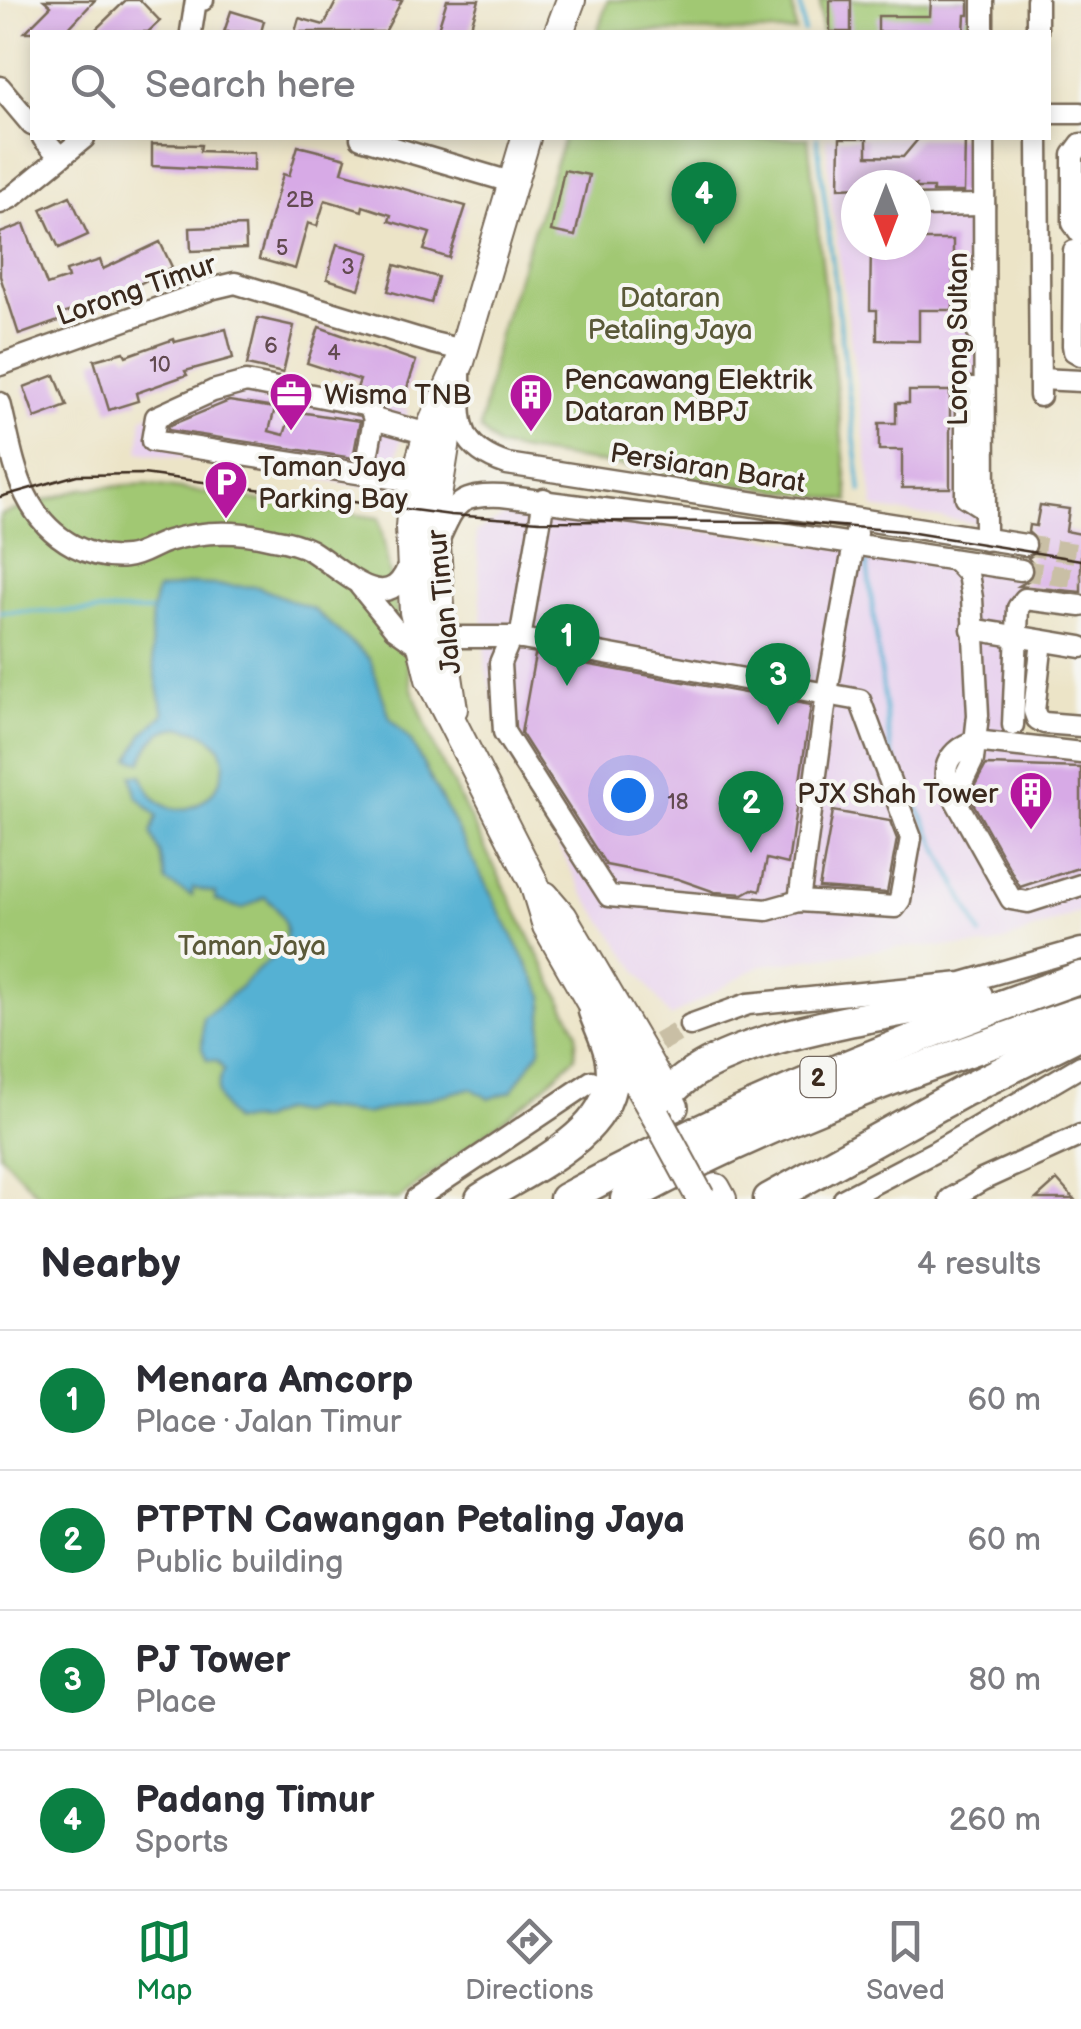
<!DOCTYPE html>
<html lang="en">
<head>
<meta charset="utf-8">
<style>
  body { margin:0; font-family:"Balsamiq Sans",sans-serif; background:#f2f2f3; color:#2b2b33 }
  .compass { position:absolute; left:841px; top:170px; width:90px; height:90px; border-radius:50%; background:#fff; box-shadow:0 5px 15px #0003; rotate:180deg }
  .you { position:absolute; left:628px; top:795px; width:35px; height:35px; margin:-25px; border:8px solid #fff; border-radius:50%; background:#1a73e8; box-shadow:0 0 0 15px #1a73e833 }
  .badge { display:grid; place-items:center; width:65px; height:65px; border-radius:50%; background:#0b8043; color:#fff; font-size:32px; font-weight:700 }
  .pin { position:absolute; translate:-50% -82px; filter:drop-shadow(0 2px 5px #0008) }
  .pin::after { content:''; position:absolute; top:52px; width:35px; height:30px; background:inherit; clip-path:polygon(0 0,100% 0,50% 100%) }
  .list { margin:0; padding:0; list-style:none }
  h2 { display:flex; justify-content:space-between; align-items:center; height:130px; margin:0; padding:0 40px; font-size:42px }
  h2 small { font-size:32px; font-weight:400; color:#7c7c81 }
  .list li { display:grid; grid-template-columns:65px 1fr auto; gap:30px; align-items:center; box-sizing:border-box; height:140px; padding:0 40px; border-top:2px solid #e1e1e2 }
  .list b { display:block; font-size:38px; white-space:nowrap }
  .list p { margin:0; font-size:32px; white-space:nowrap; color:#7c7c81 }
  .list em { font-size:32px; font-style:normal; color:#7c7c81 }
  .icon { flex:none; width:55px; height:55px; fill:none; stroke:currentColor; stroke-width:2; stroke-linecap:round; stroke-linejoin:round }
  .map { position:relative; flex:none; width:1081px; height:1199px; overflow:hidden }
  .search { position:absolute; background:#fff; box-shadow:0 5px 15px #0003; left:30px; right:30px; top:30px; height:110px; display:flex; align-items:center; gap:25px; box-sizing:border-box; padding:0 35px; border-radius:0px; color:#7c7c81; font-size:38px }
  .sheet { height:690px; background:#fff }
  nav { display:flex; justify-content:space-around; align-items:center; box-sizing:border-box; height:140px; border-top:2px solid #e1e1e2; background:#fff; font-size:28px; color:#7c7c81 }
  nav a { display:grid; justify-items:center; gap:5px }
  nav .on { color:#0b8043 }
  .map>svg:first-child { display:block }
  .built { fill:#e8d2ee; fill-rule:evenodd }
  .green { fill:#a1c873; stroke:#6e7948; stroke-width:2.5 }
  .water { fill:#55b1d3; stroke:#486e78; stroke-width:2.5 }
  .lines { fill:none; stroke-linecap:round; stroke-linejoin:round }
  .stream { stroke:#55b1d3; stroke-width:4 }
  .building { fill:#d7aae6 }
  .minor-tunnel { stroke:#c9bfa5; stroke-width:20; stroke-dasharray:20 10; stroke-linecap:butt }
  .minor-casing { stroke:#796b59; stroke-width:25 }
  .major-casing { stroke:#796b59; stroke-width:32 }
  .highway-casing { stroke:#796b59; stroke-width:35 }
  .minor { stroke:#fff; stroke-width:20 }
  .major { stroke:#fff; stroke-width:28 }
  .highway { stroke:#fff; stroke-width:30 }
  .tram { stroke:#3b2a1e; stroke-width:2.5 }
  .major-bridge-casing { stroke:#796b59; stroke-width:32; stroke-linecap:butt }
  .major-bridge { stroke:#fff; stroke-width:28 }
  .labels { text-anchor:middle; stroke-width:8; stroke-linejoin:round; paint-order:stroke }
  .number-label { font-size:22px; fill:#624a50 }
  .shield { fill:#f6f6f2; stroke:#73675e; stroke-width:2.5 }
  .shield-label { font-size:25px; font-weight:bold; fill:#3b2a1e }
  .street-label { font-size:28px; fill:#3b2a1e; stroke:#f6f6f2 }
  .park-label { font-size:28px; fill:#5a5938; stroke:#f6f6f2 }
  .poi-label { font-size:28px; fill:#3b2a1e; stroke:#f6f6f2; text-anchor:start }
</style>
</head>
<body>
<div class="map">
<svg width="1081" height="1199" viewBox="0 0 1081 1199">
  <rect width="100%" height="100%" fill="#f6f6f2"/>
  <filter id="ink" filterUnits="userSpaceOnUse"><feTurbulence type="fractalNoise" baseFrequency=".01" numOctaves="2"/><feDisplacementMap in="SourceGraphic" scale="20" xChannelSelector="R" yChannelSelector="G"/><feConvolveMatrix kernelMatrix="1 2 1 2 8 2 1 2 1" color-interpolation-filters="sRGB"/></filter>
  <filter id="wash" filterUnits="userSpaceOnUse"><feTurbulence type="fractalNoise" baseFrequency=".0048" numOctaves="4" result="noise"/><feDisplacementMap in="SourceGraphic" scale="40" xChannelSelector="R" yChannelSelector="G"/><feGaussianBlur stdDeviation="2.25" result="paint"/><feColorMatrix in="noise" values="0 0 0 0 0 0 0 0 0 0 0 0 0 0 0 0 0 1.4 0 .05"/><feComposite in="paint" operator="in"/></filter>
  <g filter="url(#wash)">
    <rect width="100%" height="100%" fill="#ece4c7"/>
    <g class="built">
      <path d="M826,138H980L982,524L874,508L831,200ZM856,185H916V245H856Z"/>
      <path d="M245,372L408,409L389,490L139,452L142,418L219,375Z"/>
      <path d="M510,513L761,537L1017,575L1008,739L1081,747V912L991,946L901,947L761,965L670,1017L584,894L502,741L486,669L476,532Z"/>
    </g>
    <g class="green">
      <path d="M608,0H792L796,32H597Z"/>
      <path d="M820,0H977V32H822Z"/>
      <path d="M564,138H808L849,501L498,447L480,429L499,334Z"/>
      <path d="M146,484L379,518L412,689L436,751L577,1031L575,1057L532,1098L399,1199H42L0,1154V515L81,489Z"/>
    </g>
    <path class="water" d="M191,584L258,587L313,609L370,659L390,718L411,741L544,996L540,1050L512,1091L489,1099L471,1088L365,1114L314,1108L298,1113L283,1110L261,1120L233,1121C219,1100 212,1095 224,1070L217,1061L207,1060L202,1049L203,1017C234,997 255,968 285,948C289,924 284,914 265,897L242,909L215,900V893L193,888L192,896L166,882L160,853L151,833L157,816L136,795L132,775H142C174,864 273,755 194,730C167,721 149,738 142,762L130,759L143,734L164,714C155,675 144,628 157,590Z"/>
    <g class="lines">
      <g class="stream">
        <path d="M800,0L804,32"/>
        <path d="M817,138L861,491"/>
        <path d="M867,563L891,753L981,935"/>
        <path d="M0,612L150,611"/>
      </g>
    </g>
    <g id="blocks">
      <g class="building">
        <path d="M44,0H95L65,32H25L51,6Z"/>
        <path d="M126,0H140L160,21L148,32H93Z"/>
        <path d="M337,0H402L385,32H295L299,18L324,25Z"/>
        <path d="M447,0H479L469,32H437Z"/>
        <rect x="830" y="0" width="21" height="32"/>
        <path d="M931,0H969V15H965L964,32H878V16H930Z"/>
        <path d="M231,11L264,21L261,32H224Z"/>
        <path d="M840,138H867V156L903,157L919,138H965L964,192H933V188H916V185L839,188Z"/>
        <path d="M152,144L201,145L200,151L254,153V171L152,166Z"/>
        <path d="M298,146L346,158L342,172L466,206L449,258L424,250L430,233L389,221L391,215L363,206L362,211L325,200L317,226L308,223L295,269L259,259L283,174L289,176Z"/>
        <path d="M564,170L589,175L575,236L551,231Z"/>
        <path d="M70,196L88,235L59,248L41,209Z"/>
        <path d="M24,224L47,285L68,278L66,271L100,260L103,269L160,242L172,267L112,298L62,314L64,319L19,335L0,276V233Z"/>
        <path d="M245,226L246,249L191,251L190,228Z"/>
        <path d="M916,240H953V310H919V341L877,340V310H870L871,245H916Z"/>
        <path d="M337,244L370,253L359,289L327,279Z"/>
        <path d="M395,265L438,277L431,303L388,291Z"/>
        <path d="M258,318L294,326L283,373L247,365Z"/>
        <path d="M319,327L416,361L402,403L357,388L360,380L307,363Z"/>
        <path d="M226,329L233,358L185,371L187,375L136,393L138,401L109,410L94,360L124,352L126,356L174,339L175,342Z"/>
        <path d="M55,375L67,406L35,418L24,387Z"/>
        <path d="M909,391H950V488H902V450H879V423H896V403H909Z"/>
        <path d="M229,401L275,408L269,431L284,435L292,411L360,421L353,458L168,430V426Z"/>
        <path d="M1040,505L1069,509L1066,531L1081,534V592L1019,586L1031,579L1034,573L1033,564L1028,558L1036,553L1038,541L1028,532L1029,525L1036,526Z"/>
        <path d="M535,655L811,705L788,864L767,859L760,891L752,889L743,894L715,892L678,879L606,865L521,733Z"/>
        <path d="M986,765L1081,768V867L1020,887L969,796Z"/>
        <path d="M833,811L890,821L897,839L887,893L819,888Z"/>
        <path d="M1057,1180L1074,1199H1036Z"/>
      </g>
    </g>
  </g>
  <g filter="url(#ink)">
    <use href="#blocks" fill-opacity="0" stroke="#796b59" stroke-width="2.5"/>
    <g class="lines">
      <g class="minor-tunnel">
        <path d="M1025,545L1081,554"/>
        <path d="M1021,570L1081,579"/>
        <path d="M633,1058L690,1025"/>
      </g>
      <defs>
        <g id="minor">
          <path d="M983,0V32"/>
          <path d="M1037,0V32"/>
          <path d="M191,32L196,0H203"/>
          <path d="M0,87L32,125"/>
          <path d="M1048,113H1081"/>
          <path d="M43,138L60,157"/>
          <path d="M361,138L514,183"/>
          <path d="M984,138L985,540"/>
          <path d="M1038,138L1040,396"/>
          <path d="M1081,144L1073,155V223L1081,234"/>
          <path d="M0,203L12,197L84,138"/>
          <path d="M916,206L984,205"/>
          <path d="M1074,251L1073,345L1074,351L1081,355"/>
          <path d="M971,281C970,308 965,319 984,340"/>
          <path d="M0,365L214,288L235,283L433,343L463,350"/>
          <path d="M460,369C461,419 453,446 507,464L1025,545"/>
          <path d="M1040,379L1081,381"/>
          <path d="M984,388H966V497L985,509"/>
          <path d="M0,403C14,459 18,516 74,546C90,554 108,559 126,557C141,556 154,545 168,541C204,530 237,530 273,539C285,541 299,544 310,550C343,570 391,623 410,561"/>
          <path d="M374,419L364,474L414,481"/>
          <path d="M364,474L152,441L156,417L213,391L246,382L369,406L374,419L428,434"/>
          <path d="M436,545C455,506 454,494 502,496L736,526L1021,570"/>
          <path d="M955,560L968,574L972,598L978,715L973,760L960,787L951,792C938,768 951,749 975,741L1081,753"/>
          <path d="M360,586L394,628L421,647"/>
          <path d="M972,629L1081,647"/>
          <path d="M442,637H511L860,700L911,838L900,900L895,907L799,901L767,910L609,896L504,732L500,663L511,637"/>
          <path d="M520,639L544,499"/>
          <path d="M1042,641L1034,711L1037,719L1044,723L1081,726"/>
          <path d="M1013,725L1018,608L1025,599L1081,606"/>
          <path d="M951,792L1011,899L1028,902L1081,885"/>
          <path d="M799,901L827,692L856,533"/>
          <path d="M690,1025L748,1004L962,983L1081,949"/>
          <path d="M416,1199L592,1081"/>
          <path d="M844,1199L936,1151L1081,1066"/>
          <path d="M950,1199L982,1180L1081,1135"/>
        </g>
        <g id="major">
          <path d="M559,32L571,0"/>
          <path d="M526,138L460,362L428,434L414,481L410,527L414,612L430,679L534,883L547,926L656,1116"/>
          <path d="M451,409L434,515L442,637L453,709"/>
          <path d="M545,896L563,917L674,1107"/>
          <path d="M716,1188L722,1199"/>
        </g>
        <g id="highway">
          <path d="M667,1097C710,1034 901,1014 977,996"/>
          <path d="M481,1199C532,1166 627,1129 610,1055C607,1040 599,1025 594,1011"/>
          <path d="M565,1199C730,1109 904,1040 1081,977"/>
          <path d="M626,1199C770,1120 926,1065 1081,1012"/>
          <path d="M769,1199L966,1090L1081,1033"/>
        </g>
      </defs>
      <use href="#minor" class="minor-casing"/>
      <use href="#major" class="major-casing"/>
      <use href="#highway" class="highway-casing"/>
      <use href="#minor" class="minor"/>
      <use href="#major" class="major"/>
      <use href="#highway" class="highway"/>
      <path class="tram" d="M0,497L77,475L143,474L451,515L540,521L791,522L902,531L1081,560"/>
      <defs>
        <path id="major-bridge" d="M656,1116L700,1197"/>
      </defs>
      <use href="#major-bridge" class="major-bridge-casing"/>
      <use href="#major-bridge" class="major-bridge"/>
    </g>
  </g>
  <defs>
    <symbol id="office-pin" viewBox="-11 -11 22 30"><path d="M0 17L-7.5 6A9.5 9.5 0 1 1 7.5 6Z" fill="#b5179e" stroke="#f6f6f2"/><path d="M-6-3h4V-5.5h4V-3h4V5H-6ZM-1-4.5V-3h2v-1.5ZM-6 0V1H6V0Z" fill="#fff"/></symbol>
    <symbol id="building-pin" viewBox="-11 -11 22 30"><path d="M0 17L-7.5 6A9.5 9.5 0 1 1 7.5 6Z" fill="#b5179e" stroke="#f6f6f2"/><path d="M-4-6H4V6H1V3H-1V6H-4ZM-2.5-4.3h1.7v1.8h-1.7ZM.8-4.3h1.7v1.8H.8ZM-2.5-1h1.7V.8h-1.7ZM.8-1h1.7V.8H.8Z" fill="#fff"/></symbol>
    <symbol id="parking-pin" viewBox="-11 -11 22 30"><path d="M0 17L-7.5 6A9.5 9.5 0 1 1 7.5 6Z" fill="#b5179e" stroke="#f6f6f2"/><path d="M-3.5-5.5H1a3.5 3.5 0 0 1 0 7H-1V5.5H-3.5ZM-1-3.4V-.6H.8a1.4 1.4 0 0 0 0-2.8Z" fill="#fff"/></symbol>
  </defs>
  <g fill-rule="evenodd">
    <use href="#office-pin" x="266" y="369" width="50" height="68"/>
    <use href="#building-pin" x="506" y="370" width="50" height="68"/>
    <use href="#parking-pin" x="201" y="457" width="50" height="68"/>
    <use href="#building-pin" x="1006" y="768" width="50" height="68"/>
  </g>
  <g class="labels">
    <g class="number-label">
      <text x="300" y="207">2B</text>
      <text x="282" y="255">5</text>
      <text x="348" y="274">3</text>
      <text x="271" y="353">6</text>
      <text x="334" y="360">4</text>
      <text x="160" y="372">10</text>
      <text x="678" y="809">18</text>
    </g>
    <rect class="shield" x="800.5" y="1057" width="35" height="40" rx="8"/>
    <g class="shield-label">
      <text x="818" y="1086">2</text>
    </g>
    <g class="street-label">
      <text transform="translate(136 289) rotate(-19)" y="10">Lorong Timur</text>
      <text transform="translate(957 339) rotate(-90)" y="10">Lorong Sultan</text>
      <text transform="translate(708 467) rotate(9)" y="10">Persiaran Barat</text>
      <text transform="translate(443 602) rotate(-96)" y="10">Jalan Timur</text>
    </g>
    <g class="park-label">
      <text x="670" y="307">Dataran<tspan x="670" dy="32">Petaling Jaya</tspan></text>
      <text x="252" y="955">Taman Jaya</text>
    </g>
    <g class="poi-label">
      <text x="564" y="389">Pencawang Elektrik<tspan x="564" dy="32">Dataran MBPJ</tspan></text>
      <text x="324" y="404">Wisma TNB</text>
      <text x="258" y="476">Taman Jaya<tspan x="258" dy="32">Parking Bay</tspan></text>
      <text x="998" y="803" text-anchor="end">PJX Shah Tower</text>
    </g>
  </g>
</svg>
<svg class="compass" viewBox="-18 -18 36 36"><path d="M0-13l5 13h-10z" fill="#e53935"/><path d="M0 13l5-13h-10z" fill="#7c7c81"/></svg>
<div class="you"></div>
<div class="pin badge" style="left:567px;top:686px">1</div>
<div class="pin badge" style="left:751px;top:853px">2</div>
<div class="pin badge" style="left:778px;top:725px">3</div>
<div class="pin badge" style="left:704px;top:244px">4</div>
<div class="search"><svg class="icon" aria-label="search" viewBox="0 0 24 24"><circle cx="10" cy="10" r="6"/><path d="M15 15l6 6"/></svg>Search here</div>
</div>
<section class="sheet">
<h2>Nearby<small>4 results</small></h2>
<ul class="list">
<li><span class="badge">1</span><div><b>Menara Amcorp</b><p>Place · Jalan Timur</p></div><em>60 m</em></li>
<li><span class="badge">2</span><div><b>PTPTN Cawangan Petaling Jaya</b><p>Public building</p></div><em>60 m</em></li>
<li><span class="badge">3</span><div><b>PJ Tower</b><p>Place</p></div><em>80 m</em></li>
<li><span class="badge">4</span><div><b>Padang Timur</b><p>Sports</p></div><em>260 m</em></li>
</ul>
</section>
<nav>
<a class="on"><svg class="icon" aria-label="map" viewBox="0 0 24 24"><path d="M3 6l6-2 6 2 6-2v14l-6 2-6-2-6 2zM9 4v14M15 6v14"/></svg>Map</a>
<a><svg class="icon" aria-label="directions" viewBox="0 0 24 24"><path d="M12 3l9 9-9 9-9-9zM9 14v-3h6M13 9l2 2-2 2"/></svg>Directions</a>
<a><svg class="icon" aria-label="saved" viewBox="0 0 24 24"><path d="M7 4h10v16l-5-4-5 4z"/></svg>Saved</a>
</nav>
</body>
</html>
